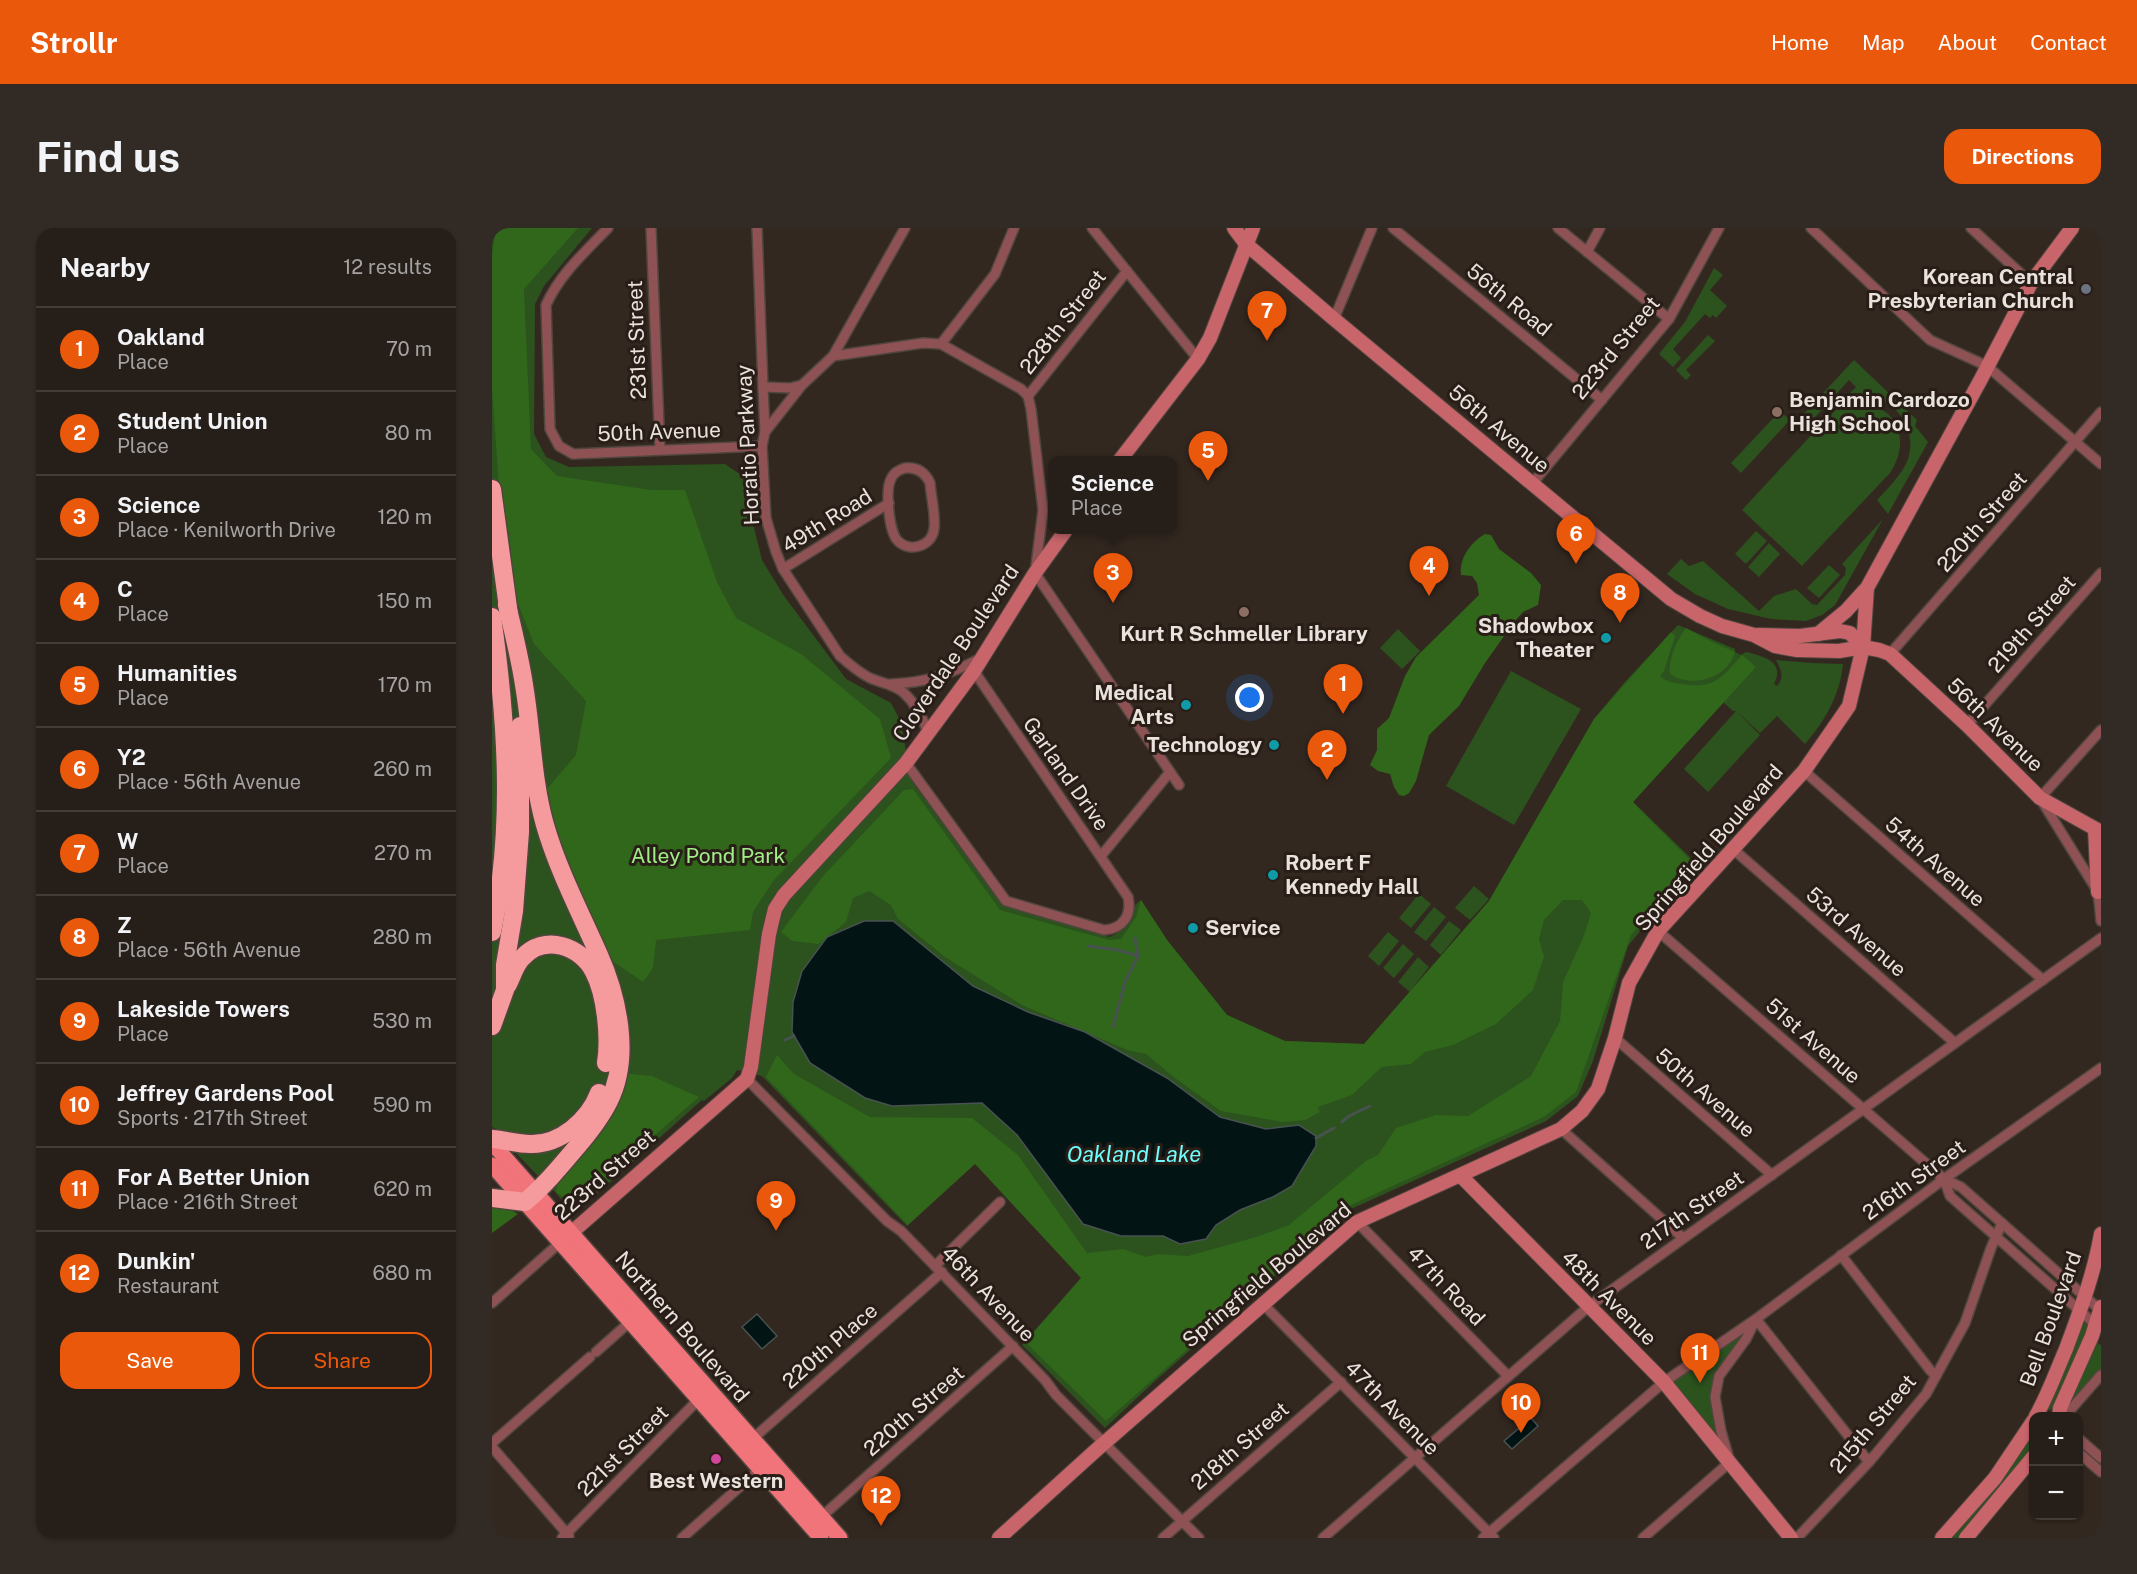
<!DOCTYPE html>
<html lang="en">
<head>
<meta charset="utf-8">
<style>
  body { margin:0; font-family:"Public Sans",sans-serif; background:#322b25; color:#f1f3f6 }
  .controls { position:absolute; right:18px; bottom:18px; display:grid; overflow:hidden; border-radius:12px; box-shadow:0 2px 4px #0004 }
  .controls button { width:54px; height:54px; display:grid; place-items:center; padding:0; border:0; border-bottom:2px solid #423c37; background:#261e18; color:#f1f3f6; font:30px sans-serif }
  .you { position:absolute; left:758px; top:470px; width:21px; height:21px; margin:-15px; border:4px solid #fff; border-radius:50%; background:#1a73e8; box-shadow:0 0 0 9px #1a73e833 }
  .badge { display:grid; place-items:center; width:39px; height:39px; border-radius:50%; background:#ea580c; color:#fff; font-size:20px; font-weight:700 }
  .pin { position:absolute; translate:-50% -50px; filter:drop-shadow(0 2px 3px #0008) }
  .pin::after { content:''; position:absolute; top:32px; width:21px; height:18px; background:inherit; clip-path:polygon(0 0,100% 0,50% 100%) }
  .popup { position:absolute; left:556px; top:228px; width:129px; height:78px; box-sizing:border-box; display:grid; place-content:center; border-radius:12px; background:#261e18; filter:drop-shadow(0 2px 4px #0005); font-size:20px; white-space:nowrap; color:#a4a2a2 }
  .popup b { font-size:22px; color:#f1f3f6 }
  .popup::after { content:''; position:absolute; left:50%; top:100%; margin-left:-12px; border:12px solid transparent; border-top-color:#261e18 }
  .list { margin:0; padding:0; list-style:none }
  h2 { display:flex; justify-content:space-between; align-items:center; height:78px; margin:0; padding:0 24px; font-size:26px }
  h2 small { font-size:20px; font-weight:400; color:#a4a2a2 }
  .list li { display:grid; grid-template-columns:39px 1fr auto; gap:18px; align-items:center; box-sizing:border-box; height:84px; padding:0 24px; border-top:2px solid #423c37 }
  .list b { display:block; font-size:22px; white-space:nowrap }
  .list p { margin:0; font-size:20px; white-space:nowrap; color:#a4a2a2 }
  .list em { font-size:20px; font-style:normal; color:#a4a2a2 }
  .actions { display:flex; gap:12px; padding:18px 24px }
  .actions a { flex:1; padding:14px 0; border:2px solid #ea580c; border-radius:18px; text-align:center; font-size:21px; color:#ea580c }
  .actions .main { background:#ea580c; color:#fff }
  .map { position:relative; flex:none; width:1609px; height:1310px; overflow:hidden; border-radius:18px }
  header { display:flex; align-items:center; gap:36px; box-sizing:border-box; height:84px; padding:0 30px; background:#ea580c; color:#fff }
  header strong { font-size:28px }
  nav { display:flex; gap:33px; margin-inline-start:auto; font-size:21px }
  .intro { display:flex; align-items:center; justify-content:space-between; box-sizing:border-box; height:144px; padding:0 36px }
  h1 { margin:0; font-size:42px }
  .button { padding:15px 27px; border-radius:18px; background:#ea580c; color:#fff; font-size:21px; font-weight:700 }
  main { display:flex; gap:36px; padding:0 36px }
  aside { flex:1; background:#261e18; border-radius:18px; box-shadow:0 2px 4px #0004 }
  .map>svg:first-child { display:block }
  .green { fill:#2c521e }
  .forest { fill:#30671a }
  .water { fill:#031414; stroke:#485250; stroke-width:1.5 }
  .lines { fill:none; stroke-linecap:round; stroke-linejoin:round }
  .stream { stroke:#485250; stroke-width:3 }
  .street-casing { stroke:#50463e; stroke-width:12 }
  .secondary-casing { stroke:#50463e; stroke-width:16 }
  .primary-casing { stroke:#50463e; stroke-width:18 }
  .highway-casing { stroke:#50463e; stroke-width:21 }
  .street { stroke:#8f5254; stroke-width:9 }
  .secondary { stroke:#c7656a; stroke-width:14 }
  .primary { stroke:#f2747b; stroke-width:15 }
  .highway { stroke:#f69b9d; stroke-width:18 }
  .worship-dot { fill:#6b7280; stroke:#291e17; stroke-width:2 }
  .education-dot { fill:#8d6e63; stroke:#291e17; stroke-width:2 }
  .culture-dot { fill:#0f9aa8; stroke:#291e17; stroke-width:2 }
  .hotel-dot { fill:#d1479c; stroke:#291e17; stroke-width:2 }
  .labels { text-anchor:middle; stroke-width:6; stroke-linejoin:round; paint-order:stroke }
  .poi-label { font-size:21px; font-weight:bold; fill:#e9e2dd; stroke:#291e17; text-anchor:end }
  .street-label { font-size:21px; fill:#e9e2dd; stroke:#291e17 }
  .park-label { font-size:21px; fill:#a1ed88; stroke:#291e17 }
  .water-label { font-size:22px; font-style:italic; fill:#6efcfc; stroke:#291e17 }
</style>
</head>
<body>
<header>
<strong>Strollr</strong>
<nav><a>Home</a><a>Map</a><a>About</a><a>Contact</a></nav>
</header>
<div class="intro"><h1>Find us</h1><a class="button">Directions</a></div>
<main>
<aside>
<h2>Nearby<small>12 results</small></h2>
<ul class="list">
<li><span class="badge">1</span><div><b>Oakland</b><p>Place</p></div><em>70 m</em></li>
<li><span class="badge">2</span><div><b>Student Union</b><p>Place</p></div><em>80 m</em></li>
<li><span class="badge">3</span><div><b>Science</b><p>Place · Kenilworth Drive</p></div><em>120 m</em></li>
<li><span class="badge">4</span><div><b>C</b><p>Place</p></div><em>150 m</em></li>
<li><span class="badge">5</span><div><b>Humanities</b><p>Place</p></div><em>170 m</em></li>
<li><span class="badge">6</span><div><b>Y2</b><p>Place · 56th Avenue</p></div><em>260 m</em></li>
<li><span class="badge">7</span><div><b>W</b><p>Place</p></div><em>270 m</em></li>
<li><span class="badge">8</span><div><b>Z</b><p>Place · 56th Avenue</p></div><em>280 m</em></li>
<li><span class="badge">9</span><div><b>Lakeside Towers</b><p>Place</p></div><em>530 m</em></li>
<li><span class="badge">10</span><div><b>Jeffrey Gardens Pool</b><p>Sports · 217th Street</p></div><em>590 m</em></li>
<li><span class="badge">11</span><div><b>For A Better Union</b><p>Place · 216th Street</p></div><em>620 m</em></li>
<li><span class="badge">12</span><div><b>Dunkin'</b><p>Restaurant</p></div><em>680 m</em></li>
</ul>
<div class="actions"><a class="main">Save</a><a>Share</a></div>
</aside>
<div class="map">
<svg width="1609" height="1310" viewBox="0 0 1609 1310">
  <rect width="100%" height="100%" fill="#332820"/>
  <g class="green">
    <path d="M0,0H100L52,58L43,76L42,206L54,229L77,239L233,236L249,247L255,258L258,284L270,332L292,368L354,451L399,475L409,494L419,552L510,677L617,709C638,703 634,682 649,672L675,712L735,787L793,813L872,816L918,764L906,754L926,729L937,739L919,762L997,673L1102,491L1132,455L1186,397L1243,421V424L1249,427L1254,424C1270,428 1294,433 1282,456L1285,458C1293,448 1289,442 1284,432L1320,435L1351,436C1348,467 1333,493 1313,516L1285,488L1268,505L1245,484L1268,507L1216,564L1192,541L1244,483H1241L1231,474L1141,574L1204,635L1136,718L1101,833L1086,868L1054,893L859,981L664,1152L613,1200L530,1117L589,1050L483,935L415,998L270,848L245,842L240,850L212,873L210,872L82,986L51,950L49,951L17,918H22L7,902L0,899Z"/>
    <path d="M1222,40L1231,47L1218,62L1235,78L1224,90L1221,87L1218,90L1213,86L1181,121L1189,130L1181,139L1167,126L1193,94Z"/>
    <path d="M1216,107L1223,113L1194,142L1199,147L1194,152L1184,142Z"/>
    <path d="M1362,132L1425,192L1423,198L1436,214L1396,286L1385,272C1396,260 1410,247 1416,231C1428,194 1393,161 1357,166L1364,159L1357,152L1313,200L1305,193Z"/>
    <path d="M1363,175C1405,175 1420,212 1398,245L1310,338L1250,282L1336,189L1344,182Z"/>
    <path d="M1288,183L1298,192L1249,245L1239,235Z"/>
    <path d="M1391,291L1343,377L1330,387L1314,393L1279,391L1236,381L1203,366L1175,346L1189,331L1197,338L1211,333L1267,383L1282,368L1304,361L1320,376L1325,377L1353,347L1354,340L1350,336Z"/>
    <path d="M1264,303L1275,313L1254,336L1243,326Z"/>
    <path d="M1277,315L1288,326L1267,349L1256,339Z"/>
    <path d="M1337,337L1348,347L1327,370L1315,360Z"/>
    <path d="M906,401L928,423L910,441L888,420Z"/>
    <path d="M1019,443L1089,481L1022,597L954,558Z"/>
    <path d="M982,658L997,671L978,692L963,680Z"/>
    <path d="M927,666L939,676L919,700L907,690Z"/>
    <path d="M942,679L954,689L934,713L922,704Z"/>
    <path d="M957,693L969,702L949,727L938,717Z"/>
    <path d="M896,704L907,713L887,738L876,728Z"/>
    <path d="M911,716L922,726L902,750L891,740Z"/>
    <path d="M1264,1091L1235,1136L1223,1168L1238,1234L1172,1154Z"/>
    <path d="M1592,1095L1598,1098L1563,1181L1557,1182L1555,1180Z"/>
    <path d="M1605,1115L1609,1117V1142L1576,1178Z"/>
    <path d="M1541,1199V1217L1516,1254L1468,1310H1455Z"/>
  </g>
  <g class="forest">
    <path d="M4,0H86L32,61L39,221L65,248L159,262H193L225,354L244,390L309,426L388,491L399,530L282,652L261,684L258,702L164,712L161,740L151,754L116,730L73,635L57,579L54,562L84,527L94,473L42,416L20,361L10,301L0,161V27Z"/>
    <path d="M993,306L999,307L1007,321L1039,345L1049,357L1046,377L1031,384L1022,394L993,435L967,478L937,507L924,553L917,565L912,568L907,567L902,559L898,546L886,543L878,537L885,522V501L897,490L913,448L924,429L987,367L985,355L980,348L969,347C967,330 979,314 993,306Z"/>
    <path d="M1194,400L1216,412L1243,424C1236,450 1200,461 1178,446C1176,431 1185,412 1194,400Z"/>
    <path d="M1179,404L1183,408L1172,443L1168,448C1175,454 1182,455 1190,456C1224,461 1229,450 1250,427L1264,439L1141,574L1201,635L1139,707L1084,864L1052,889L859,977L614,1193L533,1114L589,1050L483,936L416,997L274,849L285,827L302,846L378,889L480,890L526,927L595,1025L631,1021L654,1029L666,1026L696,1028L764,1009L797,997L874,933L886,927L904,900L944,887L976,888L1039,848L1068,793L1071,754L1091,710L1099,685L1090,672H1071L1052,692L1047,711L1052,729L1041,762L1004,796L961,817L933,824L919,836L890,839L860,867L826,879L828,884L813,892L791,894L729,883L683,850L654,826L635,822L530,777L453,729L406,691L399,677L377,663L361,670L354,694L327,716L300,713L289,704L331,648L412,562L421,561L508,682L617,712L629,711L644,689L649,672L675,712L735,787L793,813L872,816L997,673L1102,491Z"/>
    <path d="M129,845L160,848L207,869L82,977L64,964L66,954Z"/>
    <path d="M0,976L12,978L26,986L0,1005Z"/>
  </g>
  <g class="water">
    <path d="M372,693H401L481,758L536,784L593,804L675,850L728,889L774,901L807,897L824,908V918L800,958L781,969L748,982L724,997L714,1011L688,1016L671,1008H629L591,996L525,907L490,875L400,878L373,870L318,835L300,804L301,774L310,743L335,709Z"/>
    <path d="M265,1086L285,1108L270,1121L250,1099Z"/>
    <path d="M1039,1190L1046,1198L1020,1221L1012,1213Z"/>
  </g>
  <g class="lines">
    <g class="stream">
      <path d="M643,710L646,728"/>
      <path d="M596,718L626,722L646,728L633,754L621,799"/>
      <path d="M293,812L302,808"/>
      <path d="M850,894L857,888L878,878"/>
      <path d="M824,910L842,900"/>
    </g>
    <defs>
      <g id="street">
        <path d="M116,0C93,24 68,46 54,77L58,201L67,218L81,226L270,218"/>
        <path d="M159,0L168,222"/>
        <path d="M265,0L271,159L273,204L270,218L274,290L284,324L291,341L348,428C357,436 366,444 378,450C389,455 402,456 412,465C422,474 431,491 436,504"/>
        <path d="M600,0L706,131"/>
        <path d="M901,0L1110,172"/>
        <path d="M1066,0L1177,91"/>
        <path d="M1319,0L1438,112L1495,138L1609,236"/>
        <path d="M1479,0L1539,55"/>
        <path d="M1095,24L1108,0"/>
        <path d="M842,91L880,0"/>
        <path d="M449,116L503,46L522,0"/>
        <path d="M341,128L431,115L449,116L529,161L536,168L539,181L551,282L543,345L687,557"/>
        <path d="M271,159L298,160L310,157"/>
        <path d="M536,168L635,43"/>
        <path d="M273,204L310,157L341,128L413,0"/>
        <path d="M413,240C425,239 433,244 438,255C439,269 444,287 442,301C440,318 418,325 406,313C397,305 393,262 399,251C402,244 407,242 413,240Z"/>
        <path d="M1040,256L1177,91L1227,0"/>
        <path d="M291,341L397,275"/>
        <path d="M1398,426L1609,184"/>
        <path d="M398,456C433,455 456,447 487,431"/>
        <path d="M1475,497L1609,345"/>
        <path d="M1609,502L1548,570L1606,664L1609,693"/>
        <path d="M414,535L514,673L612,702C631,701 640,687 636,669L482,443"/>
        <path d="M1312,543L1551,752"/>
        <path d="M1241,621L1463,815"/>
        <path d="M609,628L678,544"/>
        <path d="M1166,703L1452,951L1469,959L1608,1082"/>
        <path d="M1123,810L1280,947"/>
        <path d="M255,851L395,993L409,1003L443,1038L553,1152L564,1167L707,1310"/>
        <path d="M1069,901L1191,1010"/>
        <path d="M1452,951L1458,968L1604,1097"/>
        <path d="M865,994L1016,1148"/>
        <path d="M1349,1027L1438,1142L1444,1148"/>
        <path d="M443,1038L508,974"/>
        <path d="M0,1075L72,1011"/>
        <path d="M771,1076L1002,1310"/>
        <path d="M1264,1091L1377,1234"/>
        <path d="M104,1124L140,1092"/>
        <path d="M1573,1188L1609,1147"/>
        <path d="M1586,1210L1609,1230"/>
        <path d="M257,1214L450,1044"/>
        <path d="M0,1215L98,1129"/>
        <path d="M0,1219L77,1308"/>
        <path d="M1586,1224L1609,1244"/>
        <path d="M327,1291L521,1118"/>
        <path d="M70,1310L209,1169"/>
        <path d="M190,1310L270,1239"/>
        <path d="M671,1310L849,1154"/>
        <path d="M831,1310L1096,1079L1609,710"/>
        <path d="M991,1310L1172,1154L1264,1091L1452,951L1609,840"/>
        <path d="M1151,1310L1238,1234L1229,1203L1223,1169L1227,1148L1254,1111L1263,1093"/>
        <path d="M1305,1310L1377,1234L1434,1166L1473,1095L1499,1020L1510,995"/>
        <path d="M1608,1310L1609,1308"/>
      </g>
      <g id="secondary">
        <path d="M742,0L754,16L842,91L1179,371L1208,388L1230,398L1262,407L1283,418L1305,422L1347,423L1371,419L1387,422L1398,426L1475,497L1548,570L1609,604"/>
        <path d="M628,232L706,131L718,110L761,0"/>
        <path d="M1326,406L1354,383L1373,362"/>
        <path d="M1266,407L1308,408L1348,403L1358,405L1371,419"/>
        <path d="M1603,601L1606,664"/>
        <path d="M969,948L1172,1154L1299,1310"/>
        <path d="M79,1005L255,851L259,839L277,706L283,681L292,667L328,628L414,535L482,443L543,345L574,302"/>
        <path d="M1544,1188C1556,1167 1564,1144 1574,1121C1588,1083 1602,1046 1609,1006"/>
        <path d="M1567,1188L1568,1180L1600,1108L1609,1079"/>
        <path d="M507,1310L602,1224L865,994L1069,901L1090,883L1106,861L1123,810L1137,755L1166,703L1312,543L1357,478L1371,419L1375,360L1489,151L1539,55L1580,0"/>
        <path d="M1450,1310L1503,1250L1542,1192"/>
        <path d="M1474,1310L1542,1228"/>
      </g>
      <g id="primary">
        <path d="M0,915L348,1310"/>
        <path d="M0,937L329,1310"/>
      </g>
      <g id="highway">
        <path d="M0,261L17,387"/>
        <path d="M0,389C15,492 22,602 0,704"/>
        <path d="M15,758C20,749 23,737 30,730C52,705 89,718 102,744C114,767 118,810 114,835"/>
        <path d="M0,798L13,762V737L22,683L28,604V498"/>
        <path d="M0,911C13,912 25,916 38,916C68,917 97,892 107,865"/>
        <path d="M0,970L33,974C52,958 67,940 83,921C96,906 108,891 117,873C139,829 126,770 107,727C88,684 66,642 53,597C40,552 40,503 32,457C28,430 21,403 15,377"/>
      </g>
    </defs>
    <use href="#street" class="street-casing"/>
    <use href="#secondary" class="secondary-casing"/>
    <use href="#primary" class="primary-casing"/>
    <use href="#highway" class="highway-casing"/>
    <use href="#street" class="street"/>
    <use href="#secondary" class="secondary"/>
    <use href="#primary" class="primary"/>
    <use href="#highway" class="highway"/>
  </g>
  <circle class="worship-dot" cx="1594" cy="61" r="6"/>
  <g class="education-dot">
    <circle cx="1285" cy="184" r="6"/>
    <circle cx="752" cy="384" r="6"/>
  </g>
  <g class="culture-dot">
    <circle cx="1114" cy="410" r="6"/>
    <circle cx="694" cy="477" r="6"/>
    <circle cx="782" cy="517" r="6"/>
    <circle cx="781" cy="647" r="6"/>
    <circle cx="701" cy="700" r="6"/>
  </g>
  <circle class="hotel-dot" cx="224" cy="1231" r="6"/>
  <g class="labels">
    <g class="poi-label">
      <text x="1582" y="56">Korean Central<tspan x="1582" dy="24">Presbyterian Church</tspan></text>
      <text x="1297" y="179" text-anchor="start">Benjamin Cardozo<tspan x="1297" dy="24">High School</tspan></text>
      <text x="1102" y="405">Shadowbox<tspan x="1102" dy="24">Theater</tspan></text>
      <text x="752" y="413" text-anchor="middle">Kurt R Schmeller Library</text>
      <text x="682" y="472">Medical<tspan x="682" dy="24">Arts</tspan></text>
      <text x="770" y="524">Technology</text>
      <text x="793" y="642" text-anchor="start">Robert F<tspan x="793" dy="24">Kennedy Hall</tspan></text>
      <text x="713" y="707" text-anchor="start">Service</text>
      <text x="224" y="1260" text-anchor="middle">Best Western</text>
    </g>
    <g class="street-label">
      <text transform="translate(1017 72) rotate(39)" y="7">56th Road</text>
      <text transform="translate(571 94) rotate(-52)" y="7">228th Street</text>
      <text transform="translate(145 112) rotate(-92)" y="7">231st Street</text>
      <text transform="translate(1124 120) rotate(-51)" y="7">223rd Street</text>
      <text transform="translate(1007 201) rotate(40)" y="7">56th Avenue</text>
      <text transform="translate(167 204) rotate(-2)" y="7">50th Avenue</text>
      <text transform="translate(256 217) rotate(-93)" y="7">Horatio Parkway</text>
      <text transform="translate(335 293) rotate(-32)" y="7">49th Road</text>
      <text transform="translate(1490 294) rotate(-49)" y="7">220th Street</text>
      <text transform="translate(1540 396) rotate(-49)" y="7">219th Street</text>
      <text transform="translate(464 425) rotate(-56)" y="7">Cloverdale Boulevard</text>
      <text transform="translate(1503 497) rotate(44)" y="7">56th Avenue</text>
      <text transform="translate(574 546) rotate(55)" y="7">Garland Drive</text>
      <text transform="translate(1217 620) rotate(-49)" y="7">Springfield Boulevard</text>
      <text transform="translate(1443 634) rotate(41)" y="7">54th Avenue</text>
      <text transform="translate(1364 704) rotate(41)" y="7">53rd Avenue</text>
      <text transform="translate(1321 813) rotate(41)" y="7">51st Avenue</text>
      <text transform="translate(1213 865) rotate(41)" y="7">50th Avenue</text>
      <text transform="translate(113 947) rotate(-41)" y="7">223rd Street</text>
      <text transform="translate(1422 952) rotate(-36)" y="7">216th Street</text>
      <text transform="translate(1200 982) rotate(-35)" y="7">217th Street</text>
      <text transform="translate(775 1047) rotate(-40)" y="7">Springfield Boulevard</text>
      <text transform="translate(954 1058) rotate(46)" y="7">47th Road</text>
      <text transform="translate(496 1066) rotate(46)" y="7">46th Avenue</text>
      <text transform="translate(1117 1070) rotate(45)" y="7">48th Avenue</text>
      <text transform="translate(1559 1091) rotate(-70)" y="7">Bell Boulevard</text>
      <text transform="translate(190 1099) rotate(49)" y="7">Northern Boulevard</text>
      <text transform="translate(338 1118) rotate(-41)" y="7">220th Place</text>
      <text transform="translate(900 1180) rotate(45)" y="7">47th Avenue</text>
      <text transform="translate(422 1183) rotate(-41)" y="7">220th Street</text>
      <text transform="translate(1381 1196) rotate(-50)" y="7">215th Street</text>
      <text transform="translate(748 1218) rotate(-41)" y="7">218th Street</text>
      <text transform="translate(131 1223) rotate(-45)" y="7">221st Street</text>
    </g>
    <g class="park-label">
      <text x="216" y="635">Alley Pond Park</text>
    </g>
    <g class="water-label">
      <text x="642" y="934">Oakland Lake</text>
    </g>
  </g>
</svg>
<div class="controls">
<button>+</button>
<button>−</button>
</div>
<div class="you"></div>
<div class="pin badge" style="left:851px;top:486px">1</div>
<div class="pin badge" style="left:835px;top:552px">2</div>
<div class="pin badge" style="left:621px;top:375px">3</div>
<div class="popup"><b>Science</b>Place</div>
<div class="pin badge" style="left:937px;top:368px">4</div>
<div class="pin badge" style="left:716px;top:253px">5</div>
<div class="pin badge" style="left:1084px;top:336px">6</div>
<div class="pin badge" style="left:775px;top:113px">7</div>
<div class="pin badge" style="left:1128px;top:395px">8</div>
<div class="pin badge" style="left:284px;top:1003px">9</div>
<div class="pin badge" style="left:1029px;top:1205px">10</div>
<div class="pin badge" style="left:1208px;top:1155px">11</div>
<div class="pin badge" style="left:389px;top:1298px">12</div>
</div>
</main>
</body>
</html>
